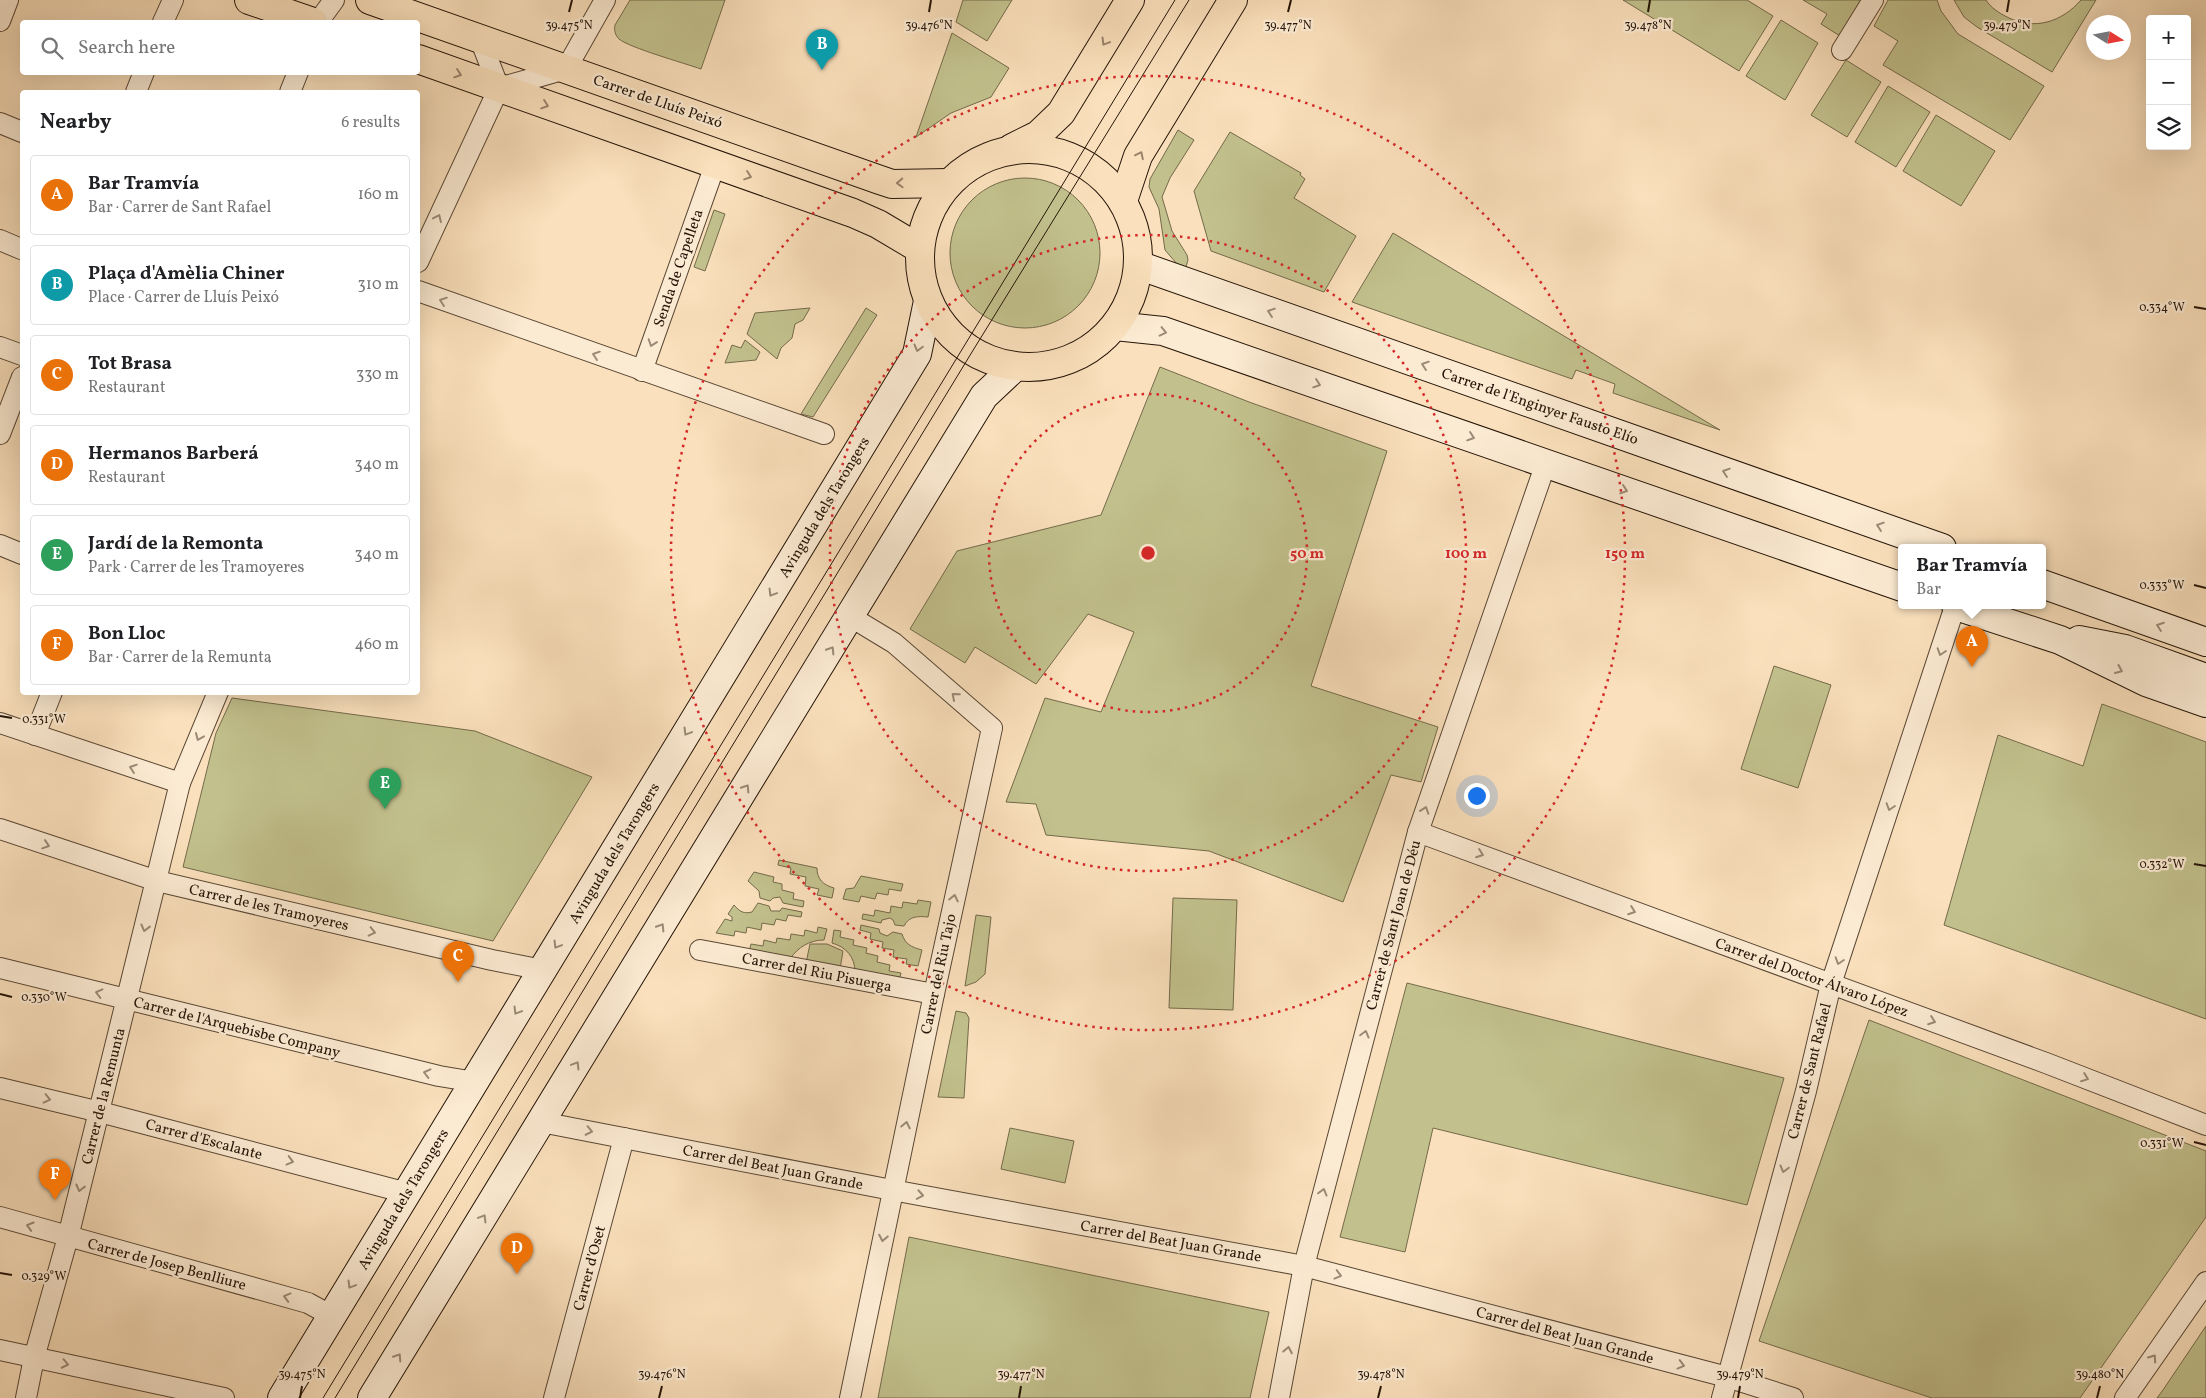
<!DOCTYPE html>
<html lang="en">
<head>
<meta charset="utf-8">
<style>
  body { margin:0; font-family:Vollkorn,serif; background:#f6f6f6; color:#202124 }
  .controls { position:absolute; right:15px; top:15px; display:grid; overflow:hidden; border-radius:5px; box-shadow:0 5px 20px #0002 }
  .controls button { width:45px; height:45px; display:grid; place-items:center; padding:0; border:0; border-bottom:1px solid #e0e0e0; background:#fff; color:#202124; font:25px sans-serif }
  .compass { position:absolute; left:2086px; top:15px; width:45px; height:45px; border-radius:50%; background:#fff; box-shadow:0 5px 20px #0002; rotate:101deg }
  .you { position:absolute; left:1476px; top:795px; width:18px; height:18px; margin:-12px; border:4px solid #fff; border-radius:50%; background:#1a73e8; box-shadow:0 0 0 8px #1a73e833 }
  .badge { display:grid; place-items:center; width:32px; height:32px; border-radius:50%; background:#8f2418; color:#fff; font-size:16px; font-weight:700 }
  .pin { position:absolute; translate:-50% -41px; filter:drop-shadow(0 1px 2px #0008) }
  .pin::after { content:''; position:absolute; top:26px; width:18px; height:15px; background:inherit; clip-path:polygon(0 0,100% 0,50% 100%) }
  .popup { position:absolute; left:1898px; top:544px; width:148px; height:65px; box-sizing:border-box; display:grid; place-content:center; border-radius:5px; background:#fff; filter:drop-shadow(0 1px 4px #0005); font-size:16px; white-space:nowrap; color:#757577 }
  .popup b { font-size:19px; color:#202124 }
  .popup::after { content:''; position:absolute; left:50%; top:100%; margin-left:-10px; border:10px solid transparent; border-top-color:#fff }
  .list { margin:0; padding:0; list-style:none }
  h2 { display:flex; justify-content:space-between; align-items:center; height:65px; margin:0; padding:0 20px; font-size:21px }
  h2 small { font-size:16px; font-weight:400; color:#757577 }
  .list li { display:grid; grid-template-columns:32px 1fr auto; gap:15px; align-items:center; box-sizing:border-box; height:80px; margin:0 10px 10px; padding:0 10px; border:1px solid #e0e0e0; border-radius:5px }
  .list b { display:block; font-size:19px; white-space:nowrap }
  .list p { margin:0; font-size:16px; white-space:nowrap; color:#757577 }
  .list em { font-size:16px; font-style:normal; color:#757577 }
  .icon { flex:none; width:28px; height:28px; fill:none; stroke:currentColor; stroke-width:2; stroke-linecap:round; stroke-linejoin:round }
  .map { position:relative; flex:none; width:2206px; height:1398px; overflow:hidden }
  .search { position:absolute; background:#fff; box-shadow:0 5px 20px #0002; left:20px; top:20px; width:400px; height:55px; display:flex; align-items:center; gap:12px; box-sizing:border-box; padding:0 18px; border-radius:5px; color:#757577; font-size:19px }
  .panel { position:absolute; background:#fff; box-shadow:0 5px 20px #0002; left:20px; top:90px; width:400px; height:605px; border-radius:5px }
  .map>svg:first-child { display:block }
  .green { fill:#c2c18d; stroke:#746a4a }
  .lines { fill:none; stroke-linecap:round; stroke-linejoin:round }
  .street-casing { stroke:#5a4734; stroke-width:22 }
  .secondary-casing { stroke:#251407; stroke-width:30 }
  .primary-casing { stroke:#251407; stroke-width:30 }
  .street { stroke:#fcebd3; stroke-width:20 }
  .secondary { stroke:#fcebd3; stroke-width:28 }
  .primary { stroke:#fae0bc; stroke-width:28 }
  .tram { stroke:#251407; stroke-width:1 }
  .oneway { stroke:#9a846b }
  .oneway2 { stroke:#9b8a77 }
  .ticks { fill:none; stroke:#251407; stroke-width:2 }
  .ring { fill:none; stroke:#d62828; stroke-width:2.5; stroke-dasharray:2.5 5 }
  .labels { text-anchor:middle; stroke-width:4.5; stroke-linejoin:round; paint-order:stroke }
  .street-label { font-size:15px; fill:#251407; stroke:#fcebd3 }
  .ticks-label { font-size:12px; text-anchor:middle; fill:#251407; stroke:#fcebd3; stroke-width:4.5; stroke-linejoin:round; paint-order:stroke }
  .centre { fill:#d62828; stroke:#fcebd3; stroke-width:2.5 }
  .ring-label { font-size:15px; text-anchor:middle; font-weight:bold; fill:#d62828; stroke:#fcebd3; stroke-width:4.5; stroke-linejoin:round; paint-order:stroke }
</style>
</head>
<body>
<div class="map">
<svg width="2206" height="1398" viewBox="0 0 2206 1398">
  <rect width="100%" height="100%" fill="#fae0bc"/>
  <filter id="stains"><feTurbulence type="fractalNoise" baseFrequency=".004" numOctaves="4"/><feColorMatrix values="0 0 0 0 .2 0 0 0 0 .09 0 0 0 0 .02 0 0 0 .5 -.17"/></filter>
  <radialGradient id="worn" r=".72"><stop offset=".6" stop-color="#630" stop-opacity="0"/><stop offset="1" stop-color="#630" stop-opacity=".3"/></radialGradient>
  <g class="green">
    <path d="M630,0H725L701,69C684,63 630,48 619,39C615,35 614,30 615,25Z"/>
    <path d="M963,0H1012L987,41L956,22Z"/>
    <path d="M1623,0H1747L1773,16L1739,71Z"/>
    <path d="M1803,0H1862L1840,36L1821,24L1827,14Z"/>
    <path d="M1888,0H1937L1941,11L1958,34L2044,86L2010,140L1883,65L1898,41L1874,26Z"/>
    <path d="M1954,0H1986C1990,7 1999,13 2007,17C2034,31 2062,22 2081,0H2096L2052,72L1977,27L1964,17Z"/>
    <path d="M1781,20L1818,43L1785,100L1746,76Z"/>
    <path d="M952,33L1009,68L991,97L951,113L916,137Z"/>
    <path d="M1846,60L1881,82L1847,137L1811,115Z"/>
    <path d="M1888,86L1930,112L1896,167L1855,142Z"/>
    <path d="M1936,115L1995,151L1961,206L1903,171Z"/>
    <path d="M1178,130L1194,140L1170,178L1162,197L1172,231L1187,255L1188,260L1186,267L1177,264L1165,250L1159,209L1149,187L1150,179Z"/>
    <path d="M1230,132L1301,173L1300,175L1305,179L1294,198L1356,236L1324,292L1211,251L1194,191Z"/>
    <circle cx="1025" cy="253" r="75"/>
    <path d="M714,210L725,214L705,271L694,267Z"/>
    <path d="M1393,233L1720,430L1613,393L1615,384L1576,370L1572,379L1352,302Z"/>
    <path d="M810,308L803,320L795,324L792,338L781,348L777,359L747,334L755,313Z"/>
    <path d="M866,308L877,315L813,417L801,414Z"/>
    <path d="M745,340L760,352L756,360L725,363L732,345L741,348Z"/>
    <path d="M1160,367L1249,402L1387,451L1311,686L1438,727L1421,782L1391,775L1343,902L1209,851L1046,835L1036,804L1006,802L1045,698L1101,712L1134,632L1088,614L1036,684L975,647L965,663L910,629L957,551L1101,515Z"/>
    <path d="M1774,666L1831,685L1798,788L1741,769Z"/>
    <path d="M232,698L475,731L592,777L493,941L183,867L216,733Z"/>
    <path d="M2102,704L2206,742V1019L1944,925L1998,735L2083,766Z"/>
    <path d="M779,860L817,868C817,879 823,885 834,888L832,898L817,895L819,889L805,886L806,877L790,874L791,868L778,865Z"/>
    <path d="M754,872L774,877L773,882L782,884V890L794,893L793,899L804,901L803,907L783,903L780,897L773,898L770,901L760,898L759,891L748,881Z"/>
    <path d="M861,876L903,884L901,891L889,889L888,895L877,893L875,899L861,896L859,902L843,899L846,889L854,888Z"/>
    <path d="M1173,898L1237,900L1233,1010L1169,1008Z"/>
    <path d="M918,900L931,902L928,917C918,916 909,916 904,926L895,925L893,920L890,918L882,920L881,923L862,919L863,914L874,916L875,910L890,913L891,906L902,908L903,902L917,904Z"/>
    <path d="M758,903L769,906L771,911H780L782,908L802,912L801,917L788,915L786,921L776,919L774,925L762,923L761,930L747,927L746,933L735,931L734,936L716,933L725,919L732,921V917L728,914L734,905C740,912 744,914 752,912Z"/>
    <path d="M976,915L991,917L985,974L976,982L965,986Z"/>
    <path d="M861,925L879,929L880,933L887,936L893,932L902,934C905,944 911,947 922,950L918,966L906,964L907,959L893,957L894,950L882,948L883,942L870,939L871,933L860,930Z"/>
    <path d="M818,927L827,929L824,940C810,940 798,947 790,959L749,952L751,944L763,946L764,940L776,943L777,938L790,940L791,934L804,936L805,930L817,933Z"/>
    <path d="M834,930L841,931L840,937L854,940L853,945L867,948L866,953L878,956L877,962L890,965L889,971L901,973L899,981L855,972C855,957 846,947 832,943Z"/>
    <path d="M810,944H827L843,951L840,969L806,963Z"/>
    <path d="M1407,983L1784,1078L1747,1205L1433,1128L1405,1252L1340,1237Z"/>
    <path d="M956,1011L966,1013L969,1018L964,1098L938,1097Z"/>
    <path d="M1869,1020L2206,1151V1217L2080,1398H1932L1759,1341Z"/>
    <path d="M1010,1128L1074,1141L1065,1183L1001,1169Z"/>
    <path d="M909,1237L1269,1312L1250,1398H878Z"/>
    <path d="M2206,1326V1398H2157L2163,1390Z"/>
  </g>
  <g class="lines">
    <defs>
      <g id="street">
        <path d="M0,21L8,0"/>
        <path d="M163,22L173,0"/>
        <path d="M318,22L334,0"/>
        <path d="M480,39L499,88"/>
        <path d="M1842,50L1873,0"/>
        <path d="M499,88L566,69L605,0"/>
        <path d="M136,92L144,72"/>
        <path d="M290,92L298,72"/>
        <path d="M0,123L22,132"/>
        <path d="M0,240L21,249"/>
        <path d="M418,262L499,88"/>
        <path d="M418,291L824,434"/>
        <path d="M0,347L22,355"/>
        <path d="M642,371L715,165"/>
        <path d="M0,434L22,377"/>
        <path d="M0,545L22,554"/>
        <path d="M0,723L180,783"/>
        <path d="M35,735L52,692"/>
        <path d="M0,829L157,881L492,960L543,970"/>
        <path d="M1418,832L2046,1063L2206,1125"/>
        <path d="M700,950L934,994"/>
        <path d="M0,968L439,1076L475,1082"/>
        <path d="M0,1088L100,1112L407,1193"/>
        <path d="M541,1122L892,1190L1304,1266L1727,1377L1793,1398"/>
        <path d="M0,1217L308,1303L332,1316"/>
        <path d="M0,1350L224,1398"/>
        <path d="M26,1398L34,1358L68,1237L180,783L218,692"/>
        <path d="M554,1398L624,1138"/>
        <path d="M850,1398L934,994L992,728L894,643L851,617"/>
        <path d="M1279,1398L1304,1266L1418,832L1546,463"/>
        <path d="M1722,1398L1806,1091L1831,984L1955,606"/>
        <path d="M2125,1398L2206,1282"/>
      </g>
      <g id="secondary">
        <path d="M1138,265L1942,548"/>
        <path d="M1115,326L1163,331L1902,587"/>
        <path d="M2042,584L2206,642"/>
        <path d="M1956,606L2060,640L2146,682L2206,703"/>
        <path d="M2079,640L2125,649L2206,678"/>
        <path d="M282,1398L917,354L928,301"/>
        <path d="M372,1398L984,396L1015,367"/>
      </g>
      <g id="primary">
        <path d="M249,0L313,22"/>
        <path d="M370,0L880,180L892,184L949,183"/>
        <path d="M418,59L853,213L878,224L920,249"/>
        <path d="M1012,148L1038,135L1061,113L1130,0"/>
        <circle cx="1029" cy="258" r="109"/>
        <path d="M1123,201L1138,156L1233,0"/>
      </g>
    </defs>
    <use href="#street" class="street-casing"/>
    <use href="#secondary" class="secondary-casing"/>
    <use href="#primary" class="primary-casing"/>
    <use href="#street" class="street"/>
    <use href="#secondary" class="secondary"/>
    <use href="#primary" class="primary"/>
    <g class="tram">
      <path d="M323,1398L1175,0"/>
      <path d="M335,1398L972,352L1189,0"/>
    </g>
  </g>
  <defs><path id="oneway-chevron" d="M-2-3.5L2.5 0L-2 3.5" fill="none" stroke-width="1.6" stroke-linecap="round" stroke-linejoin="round" transform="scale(1.25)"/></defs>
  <g class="oneway">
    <use href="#oneway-chevron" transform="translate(1105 42) rotate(121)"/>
    <use href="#oneway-chevron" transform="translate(458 74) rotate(19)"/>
    <use href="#oneway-chevron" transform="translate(545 105) rotate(19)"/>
    <use href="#oneway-chevron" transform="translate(1140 155) rotate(-64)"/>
    <use href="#oneway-chevron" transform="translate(748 176) rotate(19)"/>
    <use href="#oneway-chevron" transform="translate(900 183) rotate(178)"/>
  </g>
  <g class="oneway2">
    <use href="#oneway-chevron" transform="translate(438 218) rotate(-65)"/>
    <use href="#oneway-chevron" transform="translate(443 301) rotate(-161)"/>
    <use href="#oneway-chevron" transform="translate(1271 312) rotate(-161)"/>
    <use href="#oneway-chevron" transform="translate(1163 332) rotate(13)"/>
    <use href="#oneway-chevron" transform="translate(652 343) rotate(109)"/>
    <use href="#oneway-chevron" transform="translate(918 348) rotate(105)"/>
    <use href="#oneway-chevron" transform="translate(596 355) rotate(-161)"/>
    <use href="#oneway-chevron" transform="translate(1425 365) rotate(-161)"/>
    <use href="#oneway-chevron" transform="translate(1317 384) rotate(19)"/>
    <use href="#oneway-chevron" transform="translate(1471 437) rotate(19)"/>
    <use href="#oneway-chevron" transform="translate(1726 472) rotate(-161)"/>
    <use href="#oneway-chevron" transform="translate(1624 490) rotate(19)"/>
    <use href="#oneway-chevron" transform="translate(1880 526) rotate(-161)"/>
    <use href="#oneway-chevron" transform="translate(772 593) rotate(121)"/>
    <use href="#oneway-chevron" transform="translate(2160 626) rotate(-160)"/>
    <use href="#oneway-chevron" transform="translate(831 650) rotate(-58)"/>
    <use href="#oneway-chevron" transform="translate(1941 652) rotate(108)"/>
    <use href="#oneway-chevron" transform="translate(2119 670) rotate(24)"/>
    <use href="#oneway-chevron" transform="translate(955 696) rotate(-139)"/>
    <use href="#oneway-chevron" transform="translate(687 732) rotate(121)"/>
    <use href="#oneway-chevron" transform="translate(199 737) rotate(113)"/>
    <use href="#oneway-chevron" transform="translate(133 768) rotate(-161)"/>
    <use href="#oneway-chevron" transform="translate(746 788) rotate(-58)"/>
    <use href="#oneway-chevron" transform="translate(1890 807) rotate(108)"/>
    <use href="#oneway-chevron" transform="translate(1425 810) rotate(-71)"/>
    <use href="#oneway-chevron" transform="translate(46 845) rotate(18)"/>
    <use href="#oneway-chevron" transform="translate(1480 854) rotate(20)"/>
    <use href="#oneway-chevron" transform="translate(954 898) rotate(-78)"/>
    <use href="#oneway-chevron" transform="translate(1632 911) rotate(20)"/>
    <use href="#oneway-chevron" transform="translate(661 927) rotate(-58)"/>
    <use href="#oneway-chevron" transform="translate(145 928) rotate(104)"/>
    <use href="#oneway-chevron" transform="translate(372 932) rotate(13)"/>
    <use href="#oneway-chevron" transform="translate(557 945) rotate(121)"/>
    <use href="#oneway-chevron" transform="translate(1839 961) rotate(108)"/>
    <use href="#oneway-chevron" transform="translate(99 993) rotate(-166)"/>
    <use href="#oneway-chevron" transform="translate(517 1011) rotate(121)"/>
    <use href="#oneway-chevron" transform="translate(1932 1021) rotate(20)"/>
    <use href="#oneway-chevron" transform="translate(1365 1034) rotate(-75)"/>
    <use href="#oneway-chevron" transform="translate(576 1065) rotate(-59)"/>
    <use href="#oneway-chevron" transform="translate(427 1073) rotate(-166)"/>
    <use href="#oneway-chevron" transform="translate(2085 1078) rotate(21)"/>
    <use href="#oneway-chevron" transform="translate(47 1099) rotate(13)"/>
    <use href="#oneway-chevron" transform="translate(906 1125) rotate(-78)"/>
    <use href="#oneway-chevron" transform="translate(589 1131) rotate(12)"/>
    <use href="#oneway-chevron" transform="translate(290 1161) rotate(15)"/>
    <use href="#oneway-chevron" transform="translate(1784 1169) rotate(105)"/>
    <use href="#oneway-chevron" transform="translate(80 1188) rotate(104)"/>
    <use href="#oneway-chevron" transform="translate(1323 1192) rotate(-75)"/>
    <use href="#oneway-chevron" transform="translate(920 1195) rotate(10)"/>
    <use href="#oneway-chevron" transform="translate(483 1218) rotate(-59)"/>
    <use href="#oneway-chevron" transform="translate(30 1226) rotate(-164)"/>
    <use href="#oneway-chevron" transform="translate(883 1238) rotate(101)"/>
    <use href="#oneway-chevron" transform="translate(1338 1275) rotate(15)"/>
    <use href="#oneway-chevron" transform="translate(351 1285) rotate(121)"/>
    <use href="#oneway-chevron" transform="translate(287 1297) rotate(-165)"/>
    <use href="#oneway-chevron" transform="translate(1288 1350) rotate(-79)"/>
    <use href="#oneway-chevron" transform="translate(398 1357) rotate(-57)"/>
    <use href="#oneway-chevron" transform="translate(2153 1358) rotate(-55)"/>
    <use href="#oneway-chevron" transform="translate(65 1364) rotate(12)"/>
    <use href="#oneway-chevron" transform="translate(1681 1365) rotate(15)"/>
  </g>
  <path class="ticks" d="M569,12L572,0M929,12L931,0M1288,12L1291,0M1648,12L1650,0M2007,12L2009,0M2194,307L2206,309M2194,585L2206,588M0,716L12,718M2194,864L2206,866M0,994L12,997M2194,1142L2206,1145M0,1273L12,1275M300,1398L302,1386M659,1398L662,1386M1019,1398L1021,1386M1378,1398L1381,1386M1738,1398L1740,1386M2097,1398L2100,1386"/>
  <g class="ring">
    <circle cx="1148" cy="553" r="159"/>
    <circle cx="1148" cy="553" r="318"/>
    <circle cx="1148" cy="553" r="477"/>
  </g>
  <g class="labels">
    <g class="street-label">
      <text transform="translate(658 101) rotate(19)" y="5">Carrer de Lluís Peixó</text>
      <text transform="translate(678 268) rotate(-71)" y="5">Senda de Capelleta</text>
      <text transform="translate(1540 406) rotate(19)" y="5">Carrer de l'Enginyer Fausto Elío</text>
      <text transform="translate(824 507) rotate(-59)" y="5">Avinguda dels Tarongers</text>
      <text transform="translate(614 853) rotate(-59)" y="5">Avinguda dels Tarongers</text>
      <text transform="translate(269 907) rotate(13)" y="5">Carrer de les Tramoyeres</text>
      <text transform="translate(1393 925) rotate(-75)" y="5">Carrer de Sant Joan de Déu</text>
      <text transform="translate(817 972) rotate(11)" y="5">Carrer del Riu Pisuerga</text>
      <text transform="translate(938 974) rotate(-78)" y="5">Carrer del Riu Tajo</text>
      <text transform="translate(1812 977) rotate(20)" y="5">Carrer del Doctor Álvaro López</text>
      <text transform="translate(237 1027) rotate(14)" y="5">Carrer de l'Arquebisbe Company</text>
      <text transform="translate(1809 1071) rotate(-76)" y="5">Carrer de Sant Rafael</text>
      <text transform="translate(103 1096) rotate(-76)" y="5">Carrer de la Remunta</text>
      <text transform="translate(204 1139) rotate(15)" y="5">Carrer d'Escalante</text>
      <text transform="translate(773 1167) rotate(11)" y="5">Carrer del Beat Juan Grande</text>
      <text transform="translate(403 1199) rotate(-59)" y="5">Avinguda dels Tarongers</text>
      <text transform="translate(1171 1241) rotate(10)" y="5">Carrer del Beat Juan Grande</text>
      <text transform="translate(167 1264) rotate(15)" y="5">Carrer de Josep Benlliure</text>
      <text transform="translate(589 1268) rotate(-75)" y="5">Carrer d'Oset</text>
      <text transform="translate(1565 1335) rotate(15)" y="5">Carrer del Beat Juan Grande</text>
    </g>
  </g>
  <g class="ticks-label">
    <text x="569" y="29">39.475°N</text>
    <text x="929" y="29">39.476°N</text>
    <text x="1288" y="29">39.477°N</text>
    <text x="1648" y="29">39.478°N</text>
    <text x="2007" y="29">39.479°N</text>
    <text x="2162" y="311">0.334°W</text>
    <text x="2162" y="589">0.333°W</text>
    <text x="44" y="723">0.331°W</text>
    <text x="2162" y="868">0.332°W</text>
    <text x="44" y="1001">0.330°W</text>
    <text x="2162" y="1147">0.331°W</text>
    <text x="44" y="1280">0.329°W</text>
    <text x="302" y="1378">39.475°N</text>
    <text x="662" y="1378">39.476°N</text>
    <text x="1021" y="1378">39.477°N</text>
    <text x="1381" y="1378">39.478°N</text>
    <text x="1740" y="1378">39.479°N</text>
    <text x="2100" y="1378">39.480°N</text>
  </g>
  <circle cx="1148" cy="553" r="8" class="centre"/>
  <g class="ring-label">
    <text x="1307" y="558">50 m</text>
    <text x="1466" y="558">100 m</text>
    <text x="1625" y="558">150 m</text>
  </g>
  <rect width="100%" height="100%" filter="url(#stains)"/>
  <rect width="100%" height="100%" fill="url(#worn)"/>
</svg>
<div class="controls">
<button>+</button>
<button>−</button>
<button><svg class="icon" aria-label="layers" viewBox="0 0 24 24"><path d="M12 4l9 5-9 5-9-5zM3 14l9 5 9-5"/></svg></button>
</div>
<svg class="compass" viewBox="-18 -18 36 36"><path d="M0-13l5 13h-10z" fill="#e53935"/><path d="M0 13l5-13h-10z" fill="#757577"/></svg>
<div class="you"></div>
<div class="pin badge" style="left:1972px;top:667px;background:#e8710a">A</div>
<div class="popup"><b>Bar Tramvía</b>Bar</div>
<div class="pin badge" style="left:822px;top:70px;background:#0f9aa8">B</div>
<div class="pin badge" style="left:458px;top:982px;background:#e8710a">C</div>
<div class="pin badge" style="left:517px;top:1274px;background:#e8710a">D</div>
<div class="pin badge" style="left:385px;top:809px;background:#2e9e5b">E</div>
<div class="pin badge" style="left:55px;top:1200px;background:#e8710a">F</div>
<div class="search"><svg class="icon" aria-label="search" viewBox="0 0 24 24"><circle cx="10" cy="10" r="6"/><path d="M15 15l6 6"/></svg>Search here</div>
<section class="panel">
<h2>Nearby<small>6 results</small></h2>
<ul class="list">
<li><span class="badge" style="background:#e8710a">A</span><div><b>Bar Tramvía</b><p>Bar · Carrer de Sant Rafael</p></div><em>160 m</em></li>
<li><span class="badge" style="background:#0f9aa8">B</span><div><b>Plaça d'Amèlia Chiner</b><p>Place · Carrer de Lluís Peixó</p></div><em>310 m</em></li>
<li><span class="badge" style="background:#e8710a">C</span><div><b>Tot Brasa</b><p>Restaurant</p></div><em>330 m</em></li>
<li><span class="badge" style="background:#e8710a">D</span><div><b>Hermanos Barberá</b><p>Restaurant</p></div><em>340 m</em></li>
<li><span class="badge" style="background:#2e9e5b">E</span><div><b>Jardí de la Remonta</b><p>Park · Carrer de les Tramoyeres</p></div><em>340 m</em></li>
<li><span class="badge" style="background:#e8710a">F</span><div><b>Bon Lloc</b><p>Bar · Carrer de la Remunta</p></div><em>460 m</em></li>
</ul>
</section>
</div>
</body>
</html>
